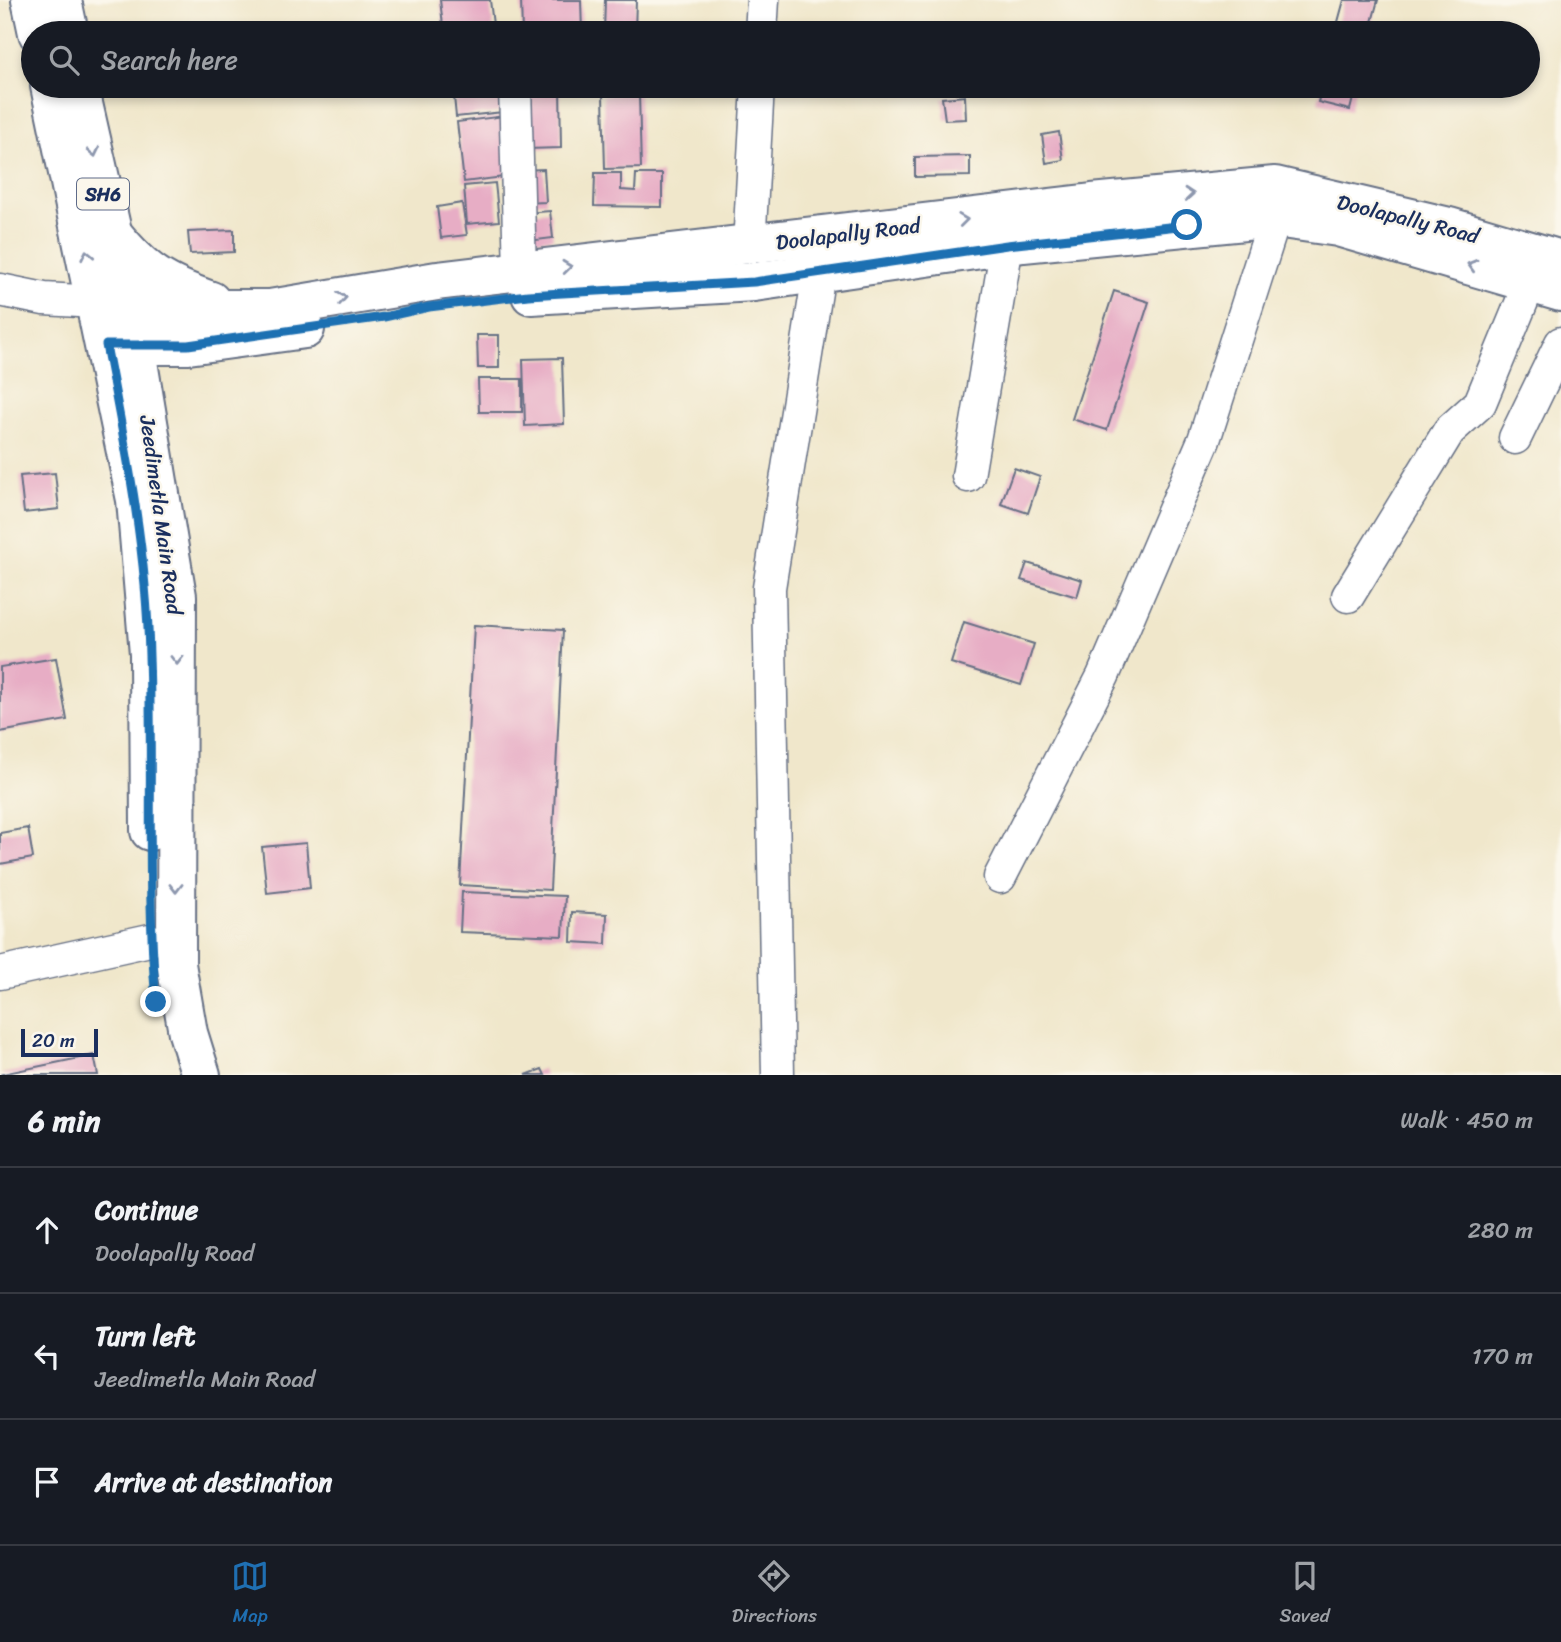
<!DOCTYPE html>
<html lang="en">
<head>
<meta charset="utf-8">
<style>
  body { margin:0; font-family:Sriracha,sans-serif; background:#20242c; color:#f1f3f6 }
  .scale { position:absolute; left:21px; bottom:18px; width:77px; box-sizing:border-box; padding-left:7px; border:4px solid #1b2f5e; border-top:0; font-size:19px; line-height:24px; white-space:nowrap; color:#1b2f5e; -webkit-text-stroke:5px #fbf7ec; paint-order:stroke }
  .stop { position:absolute; width:21px; height:21px; margin:-16px; border:5px solid #1f6fb2; border-radius:50%; background:#fff }
  .stop.end { background:#1f6fb2; border-color:#fff; box-shadow:0 2px 7px #0008 }
  .list { margin:0; padding:0; list-style:none }
  h2 { display:flex; justify-content:space-between; align-items:center; height:91px; margin:0; padding:0 28px; font-size:30px }
  h2 small { font-size:23px; font-weight:400; color:#9ea1a6 }
  .list li { display:grid; grid-template-columns:46px 1fr auto; gap:21px; align-items:center; box-sizing:border-box; height:126px; padding:0 28px; border-top:2px solid #363941 }
  .list b { display:block; font-size:26px; white-space:nowrap }
  .list p { margin:0; font-size:23px; white-space:nowrap; color:#9ea1a6 }
  .list em { font-size:23px; font-style:normal; color:#9ea1a6 }
  .icon { flex:none; width:38px; height:38px; fill:none; stroke:currentColor; stroke-width:2; stroke-linecap:round; stroke-linejoin:round }
  .map { position:relative; flex:none; width:1561px; height:1075px; overflow:hidden }
  .search { position:absolute; background:#171b24; box-shadow:0 4px 10px #0003; left:21px; right:21px; top:21px; height:77px; display:flex; align-items:center; gap:18px; box-sizing:border-box; padding:0 24px; border-radius:38px; color:#9ea1a6; font-size:26px }
  .sheet { height:469px; background:#171b24 }
  nav { display:flex; justify-content:space-around; align-items:center; box-sizing:border-box; height:98px; border-top:2px solid #363941; background:#171b24; font-size:19px; color:#9ea1a6 }
  nav a { display:grid; justify-items:center; gap:4px }
  nav .on { color:#1f6fb2 }
  .map>svg:first-child { display:block }
  .building { fill:#e7adc5 }
  .lines { fill:none; stroke-linecap:round; stroke-linejoin:round }
  .minor-casing { stroke:#666f84; stroke-width:35 }
  .major-casing { stroke:#666f84; stroke-width:42 }
  .minor { stroke:#fff; stroke-width:32 }
  .major { stroke:#fff; stroke-width:38 }
  .oneway { stroke:#8d97ae }
  .route { stroke:#1f6fb2; stroke-width:9 }
  .labels { text-anchor:middle; stroke-width:5; stroke-linejoin:round; paint-order:stroke }
  .shield { fill:#fbf7ec; stroke:#5e6b89; stroke-width:2 }
  .shield-label { font-size:19px; font-weight:bold; fill:#1b2f5e }
  .street-label { font-size:21px; fill:#1b2f5e; stroke:#fbf7ec }
</style>
</head>
<body>
<div class="map">
<svg width="1561" height="1075" viewBox="0 0 1561 1075">
  <rect width="100%" height="100%" fill="#fbf7ec"/>
  <filter id="ink" filterUnits="userSpaceOnUse"><feTurbulence type="fractalNoise" baseFrequency=".0143" numOctaves="2"/><feDisplacementMap in="SourceGraphic" scale="14" xChannelSelector="R" yChannelSelector="G"/><feConvolveMatrix kernelMatrix="1 2 1 2 8 2 1 2 1" color-interpolation-filters="sRGB"/></filter>
  <filter id="wash" filterUnits="userSpaceOnUse"><feTurbulence type="fractalNoise" baseFrequency=".00686" numOctaves="4" result="noise"/><feDisplacementMap in="SourceGraphic" scale="28" xChannelSelector="R" yChannelSelector="G"/><feGaussianBlur stdDeviation="1.57" result="paint"/><feColorMatrix in="noise" values="0 0 0 0 0 0 0 0 0 0 0 0 0 0 0 0 0 1.4 0 .05"/><feComposite in="paint" operator="in"/></filter>
  <g filter="url(#wash)">
    <rect width="100%" height="100%" fill="#f0e7cb"/>
    <g id="blocks">
      <g class="building">
        <path d="M440,0H490L494,33H444Z"/>
        <path d="M521,0H581L582,33H522Z"/>
        <path d="M605,0H636L635,33H604Z"/>
        <path d="M1344,0H1378L1369,33H1335Z"/>
        <path d="M453,86H501L503,112L456,117Z"/>
        <path d="M524,86H560L561,148L526,149Z"/>
        <rect x="603" y="86" width="31" height="4"/>
        <path d="M1322,86H1356L1350,110L1318,102Z"/>
        <path d="M639,94L641,168L605,169L603,95Z"/>
        <path d="M965,96L966,119L945,120L942,98Z"/>
        <path d="M504,116L512,176L464,182L457,122Z"/>
        <path d="M1059,132L1063,160L1046,163L1042,135Z"/>
        <path d="M970,156V176L915,177V157Z"/>
        <path d="M544,169L546,202L524,203L522,170Z"/>
        <path d="M595,173H621V190L635,191L636,174H662V207L594,206Z"/>
        <path d="M495,183L499,221L467,224L464,186Z"/>
        <path d="M462,203L467,235L441,238L437,207Z"/>
        <path d="M550,211L553,238L529,241L526,213Z"/>
        <path d="M234,230V252L190,254L188,232Z"/>
        <path d="M1114,291L1149,302L1107,430L1072,419Z"/>
        <path d="M477,335H499V368H478Z"/>
        <path d="M562,358L564,424L525,426L523,359Z"/>
        <path d="M478,379H522V412H479Z"/>
        <path d="M1014,468L1040,477L1028,513L1001,504Z"/>
        <path d="M55,473L59,509L24,513L20,476Z"/>
        <path d="M1027,563L1082,580L1077,597L1021,580Z"/>
        <path d="M964,622L1034,644L1021,685L951,663Z"/>
        <path d="M474,625L563,630L550,890L460,885Z"/>
        <path d="M56,658L67,720L0,732V667Z"/>
        <path d="M28,828L33,858L0,864V833Z"/>
        <path d="M306,843L310,888L267,893L262,847Z"/>
        <path d="M462,892L565,896L563,936L460,932Z"/>
        <path d="M572,912L607,914L606,944L571,942Z"/>
        <path d="M94,1055L98,1075H3L2,1074Z"/>
        <path d="M542,1069L545,1075H526Z"/>
      </g>
    </g>
  </g>
  <g filter="url(#ink)">
    <use href="#blocks" fill-opacity="0" stroke="#666f84" stroke-width="2"/>
    <g class="lines">
      <defs>
        <g id="minor">
          <path d="M761,33L763,0"/>
          <path d="M515,86L520,272"/>
          <path d="M749,246L758,86"/>
          <path d="M0,290L44,299L97,302"/>
          <path d="M1515,438L1561,343"/>
          <path d="M968,476L1007,245"/>
          <path d="M1348,596L1449,431L1480,403L1530,282"/>
          <path d="M1000,877L1103,676L1204,440L1275,218"/>
          <path d="M0,973L150,940"/>
          <path d="M778,1075L769,588L819,273"/>
        </g>
        <g id="major">
          <path d="M31,0L38,33"/>
          <path d="M62,0L69,33"/>
          <path d="M50,86L136,500L149,654L150,831"/>
          <path d="M79,86L128,302L177,596L176,964L188,1033L201,1075"/>
          <path d="M113,234C145,273 163,284 211,301"/>
          <path d="M531,295L754,282L1023,243L1275,218L1338,227L1561,292"/>
          <path d="M97,302H128L164,309H270L437,281L1092,203L1275,186L1449,227L1561,260"/>
          <path d="M106,345H188L305,329"/>
        </g>
      </defs>
      <use href="#minor" class="minor-casing"/>
      <use href="#major" class="major-casing"/>
      <use href="#minor" class="minor"/>
      <use href="#major" class="major"/>
    </g>
    <defs><path id="oneway-chevron" d="M-2-3.5L2.5 0L-2 3.5" fill="none" stroke-width="1.6" stroke-linecap="round" stroke-linejoin="round" transform="scale(1.75)"/></defs>
    <g class="oneway">
      <use href="#oneway-chevron" transform="translate(94 152) rotate(78)"/>
      <use href="#oneway-chevron" transform="translate(1189 194) rotate(-5)"/>
      <use href="#oneway-chevron" transform="translate(963 220) rotate(-7)"/>
      <use href="#oneway-chevron" transform="translate(87 255) rotate(-102)"/>
      <use href="#oneway-chevron" transform="translate(1472 265) rotate(-164)"/>
      <use href="#oneway-chevron" transform="translate(567 267) rotate(-6)"/>
      <use href="#oneway-chevron" transform="translate(342 298) rotate(-10)"/>
      <use href="#oneway-chevron" transform="translate(177 660) rotate(90)"/>
      <use href="#oneway-chevron" transform="translate(176 888) rotate(90)"/>
    </g>
  </g>
  <g class="lines" filter="url(#ink)">
    <path class="route" d="M156,1002C146,887 153,771 149,656C147,551 126,448 106,345H188L384,317L429,307L528,295L754,282L1007,245L1187,225"/>
  </g>
  <g class="labels">
    <rect class="shield" x="77" y="178.5" width="52" height="31" rx="5"/>
    <g class="shield-label">
      <text x="103" y="201">SH6</text>
    </g>
    <g class="street-label">
      <text transform="translate(1408 219) rotate(14)" y="7">Doolapally Road</text>
      <text transform="translate(848 234) rotate(-7)" y="7">Doolapally Road</text>
      <text transform="translate(161 515) rotate(82)" y="7">Jeedimetla Main Road</text>
    </g>
  </g>
</svg>
<div class="scale">20 m</div>
<div class="stop" style="left:1187px;top:225px"></div>
<div class="stop end" style="left:156px;top:1002px"></div>
<div class="search"><svg class="icon" aria-label="search" viewBox="0 0 24 24"><circle cx="10" cy="10" r="6"/><path d="M15 15l6 6"/></svg>Search here</div>
</div>
<section class="sheet">
<h2>6 min<small>Walk · 450 m</small></h2>
<ul class="list">
<li><svg class="icon" aria-label="ahead" viewBox="0 0 24 24"><path d="M12 20V5M6 11l6-6 6 6"/></svg><div><b>Continue</b><p>Doolapally Road</p></div><em>280 m</em></li>
<li><svg class="icon" aria-label="left" viewBox="0 0 24 24"><path d="M17 20v-9H6M10 6l-5 5 5 5"/></svg><div><b>Turn left</b><p>Jeedimetla Main Road</p></div><em>170 m</em></li>
<li><svg class="icon" aria-label="arrive" viewBox="0 0 24 24"><path d="M6 21V4h12l-3 4 3 4H6"/></svg><div><b>Arrive at destination</b></div></li>
</ul>
</section>
<nav>
<a class="on"><svg class="icon" aria-label="map" viewBox="0 0 24 24"><path d="M3 6l6-2 6 2 6-2v14l-6 2-6-2-6 2zM9 4v14M15 6v14"/></svg>Map</a>
<a><svg class="icon" aria-label="directions" viewBox="0 0 24 24"><path d="M12 3l9 9-9 9-9-9zM9 14v-3h6M13 9l2 2-2 2"/></svg>Directions</a>
<a><svg class="icon" aria-label="saved" viewBox="0 0 24 24"><path d="M7 4h10v16l-5-4-5 4z"/></svg>Saved</a>
</nav>
</body>
</html>
